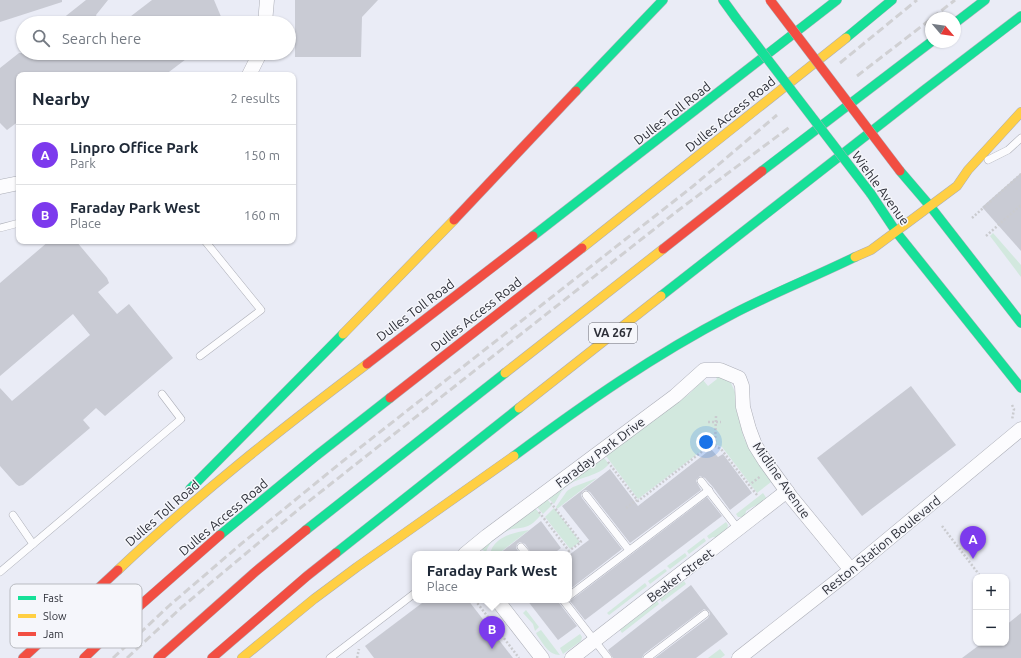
<!DOCTYPE html>
<html lang="en">
<head>
<meta charset="utf-8">
<style>
  body { margin:0; font-family:Ubuntu,sans-serif; background:#f6f6f7; color:#1f2937 }
  .controls { position:absolute; right:12px; bottom:12px; display:grid; overflow:hidden; border-radius:8px; box-shadow:0 1px 3px #0004 }
  .controls button { width:36px; height:36px; display:grid; place-items:center; padding:0; border:0; border-bottom:1px solid #e0e1e3; background:#fff; color:#1f2937; font:20px sans-serif }
  .compass { position:absolute; left:925px; top:12px; width:36px; height:36px; border-radius:50%; background:#fff; box-shadow:0 1px 3px #0004; rotate:119deg }
  .you { position:absolute; left:706px; top:442px; width:14px; height:14px; margin:-10px; border:3px solid #fff; border-radius:50%; background:#1a73e8; box-shadow:0 0 0 6px #1a73e833 }
  .badge { display:grid; place-items:center; width:26px; height:26px; border-radius:50%; background:#7c3aed; color:#fff; font-size:13px; font-weight:700 }
  .pin { position:absolute; translate:-50% -33px; filter:drop-shadow(0 1px 2px #0008) }
  .pin::after { content:''; position:absolute; top:21px; width:14px; height:12px; background:inherit; clip-path:polygon(0 0,100% 0,50% 100%) }
  .popup { position:absolute; left:412px; top:551px; width:160px; height:52px; box-sizing:border-box; display:grid; place-content:center; border-radius:8px; background:#fff; filter:drop-shadow(0 1px 3px #0005); font-size:13px; white-space:nowrap; color:#747a83 }
  .popup b { font-size:15px; color:#1f2937 }
  .popup::after { content:''; position:absolute; left:50%; top:100%; margin-left:-8px; border:8px solid transparent; border-top-color:#fff }
  .list { margin:0; padding:0; list-style:none }
  h2 { display:flex; justify-content:space-between; align-items:center; height:52px; margin:0; padding:0 16px; font-size:17px }
  h2 small { font-size:13px; font-weight:400; color:#747a83 }
  .list li { display:grid; grid-template-columns:26px 1fr auto; gap:12px; align-items:center; box-sizing:border-box; height:60px; padding:0 16px; border-top:1px solid #e0e1e3 }
  .list b { display:block; font-size:15px; white-space:nowrap }
  .list p { margin:0; font-size:13px; white-space:nowrap; color:#747a83 }
  .list em { font-size:13px; font-style:normal; color:#747a83 }
  .icon { flex:none; width:22px; height:22px; fill:none; stroke:currentColor; stroke-width:2; stroke-linecap:round; stroke-linejoin:round }
  .map { position:relative; flex:none; width:1021px; height:658px; overflow:hidden }
  .search { position:absolute; background:#fff; box-shadow:0 1px 3px #0004; left:16px; top:16px; width:280px; height:44px; display:flex; align-items:center; gap:10px; box-sizing:border-box; padding:0 14px; border-radius:22px; color:#747a83; font-size:15px }
  .panel { position:absolute; background:#fff; box-shadow:0 1px 3px #0004; left:16px; top:72px; width:280px; height:172px; border-radius:8px }
  .map>svg:first-child { display:block }
  .green { fill:#d2e8de }
  .building { fill:#c9cbd4 }
  .lines { fill:none; stroke-linecap:round; stroke-linejoin:round }
  .lane-casing { stroke:#acaeb7; stroke-width:8 }
  .street-casing { stroke:#acaeb7; stroke-width:15 }
  .fast-casing { stroke:#acaeb7; stroke-width:10 }
  .slow-casing { stroke:#acaeb7; stroke-width:10 }
  .jam-casing { stroke:#acaeb7; stroke-width:10 }
  .path { stroke:#cacbcf; stroke-width:2.5; stroke-dasharray:2 2; stroke-linecap:butt }
  .lane { stroke:#fcfcfe; stroke-width:7 }
  .street { stroke:#fcfcfe; stroke-width:14 }
  .fast { stroke:#16e098; stroke-width:9 }
  .slow { stroke:#ffcf43; stroke-width:9 }
  .jam { stroke:#f24e42; stroke-width:9 }
  .rail { stroke:#d0d0d3; stroke-width:3; stroke-dasharray:8 4; stroke-linecap:butt }
  .fast-bridge-casing { stroke:#acaeb7; stroke-width:10; stroke-linecap:butt }
  .jam-bridge-casing { stroke:#acaeb7; stroke-width:10; stroke-linecap:butt }
  .fast-bridge { stroke:#16e098; stroke-width:9 }
  .jam-bridge { stroke:#f24e42; stroke-width:9 }
  .labels { text-anchor:middle; stroke-width:3; stroke-linejoin:round; paint-order:stroke }
  .shield { fill:#f5f6fb; stroke:#6a6b73; stroke-width:1 }
  .shield-label { font-size:12px; font-weight:bold; fill:#2e3039 }
  .street-label { font-size:13px; fill:#2e3039; stroke:#f5f6fb }
  .key { fill:#f5f6fb; stroke:#b9bbc1; stroke-width:1 }
  .key-label { font-size:11px; fill:#2e3039 }
</style>
</head>
<body>
<div class="map">
<svg width="1021" height="658" viewBox="0 0 1021 658">
  <rect width="100%" height="100%" fill="#eaecf6"/>
  <g class="green">
    <path d="M993,233L1021,265V277L990,236Z"/>
    <path d="M715,375L727,379L731,383L735,392L736,409L744,438L748,446L771,482L757,493L722,447L717,445L708,446L638,499L606,456L689,394L703,380L708,386L717,379Z"/>
    <path d="M604,458L609,464C598,477 580,476 567,486C561,490 558,498 554,504L548,498Z"/>
    <path d="M597,478L557,509L556,507L567,491L573,487Z"/>
    <path d="M763,493L767,499C760,504 753,506 746,511L745,516L742,517H738L736,514Z"/>
    <path d="M547,499L552,505L543,514L537,507Z"/>
    <path d="M535,508L541,515C537,519 533,524 528,526C523,528 518,528 512,529C502,532 489,541 486,552L481,549Z"/>
    <path d="M554,508L580,542L570,549L545,517Z"/>
    <path d="M726,522L728,525L727,529L717,538L713,537L709,539L707,536Z"/>
    <path d="M529,530L498,554H490C494,536 513,533 529,530Z"/>
    <path d="M704,538L706,541L689,554L687,551Z"/>
    <path d="M685,553L687,556L670,569L667,566Z"/>
    <path d="M665,569L667,571L650,584L648,581Z"/>
    <path d="M684,581L686,584L662,602L660,599Z"/>
    <path d="M645,583L647,586L609,615L607,613Z"/>
    <path d="M657,601L659,604L622,633L620,630Z"/>
    <path d="M526,610L539,627L535,631L533,624L523,613Z"/>
    <path d="M541,630L560,655C548,655 543,643 537,635L536,633Z"/>
    <path d="M580,634L582,637L581,641L563,654L560,648Z"/>
    <path d="M720,649L725,655L721,658H708Z"/>
  </g>
  <g class="building">
    <path d="M0,0H62V2L0,22Z"/>
    <path d="M86,0H108L96,15L99,23H57Z"/>
    <path d="M152,0H214L222,19L217,23H122Z"/>
    <path d="M295,0H378L362,17L361,57H295Z"/>
    <path d="M19,53H194L165,75H19V121L7,130L0,123V68Z"/>
    <path d="M1021,173V251L982,207Z"/>
    <path d="M49,241H76L107,278L109,283L98,292L117,314L129,304L173,358L105,416L96,408L83,420L90,428L23,485L19,486L16,484L0,466V388L12,401L90,335L73,314L0,376V283Z"/>
    <path d="M911,386L956,445L862,516L817,458Z"/>
    <path d="M711,449L718,457L723,454L752,493L730,510L713,487L705,478L700,476L697,479L696,481L701,490L630,543L590,492L586,490L583,491L581,495L582,498L622,549L569,590V555L589,540L562,506L610,469L638,506Z"/>
    <path d="M707,497L722,516L585,620L570,601Z"/>
    <path d="M541,521L561,548L553,554H532L525,544L520,542L517,544L516,548L520,554H499Z"/>
    <path d="M691,585L728,634L696,658H655L708,618L710,614L709,611L704,609L644,654L642,658H613L608,650Z"/>
    <path d="M426,600H468L513,658H374L365,646Z"/>
    <path d="M527,600H558L559,603L577,626L558,640Z"/>
    <path d="M1021,613V658H962L982,643H1006V625Z"/>
  </g>
  <g class="lines">
    <defs>
      <g id="lane">
        <path d="M988,160L1008,150L1021,138"/>
        <path d="M0,228L19,223"/>
        <path d="M200,356L261,310L205,241"/>
        <path d="M701,481L739,530"/>
        <path d="M586,495L629,550"/>
        <path d="M13,515L33,544"/>
        <path d="M521,547L527,554"/>
        <path d="M0,572L181,419L162,394"/>
        <path d="M569,596L709,490"/>
        <path d="M563,600L608,658"/>
        <path d="M330,658L415,593"/>
        <path d="M647,658L705,614"/>
      </g>
      <g id="street">
        <path d="M265,23L267,0"/>
        <path d="M249,75L260,53"/>
        <path d="M0,187L19,183"/>
        <path d="M465,554L487,536L675,396L704,370H720L739,378L742,386L743,407L749,429L755,445L765,461L791,497L851,570"/>
        <path d="M497,600L542,658"/>
        <path d="M572,658L787,491"/>
        <path d="M739,658L851,570L1021,429"/>
      </g>
      <g id="fast">
        <path d="M723,0L736,18"/>
        <path d="M955,23L985,0"/>
        <path d="M846,38L892,0"/>
        <path d="M576,91L663,0"/>
        <path d="M762,171L931,42"/>
        <path d="M900,171L930,206L1021,323"/>
        <path d="M871,194L897,233L1021,388"/>
        <path d="M533,236L837,0"/>
        <path d="M661,296L923,91L1021,16"/>
        <path d="M514,456C584,404 654,355 731,315C771,294 814,277 855,257"/>
        <path d="M190,489L343,334"/>
        <path d="M306,530L505,373"/>
        <path d="M220,535L316,456L390,398"/>
        <path d="M336,553L519,408"/>
      </g>
      <g id="slow">
        <path d="M582,248L846,38"/>
        <path d="M855,257L871,250L957,186L968,170L1021,112"/>
        <path d="M343,334L454,220"/>
        <path d="M505,373L663,249"/>
        <path d="M519,408L661,296"/>
        <path d="M118,570C196,496 281,429 367,364"/>
        <path d="M242,658L314,599L357,567L514,456"/>
      </g>
      <g id="jam">
        <path d="M454,220L576,91"/>
        <path d="M663,249L762,171"/>
        <path d="M367,364L533,236"/>
        <path d="M390,398L582,248"/>
        <path d="M23,658L118,570"/>
        <path d="M84,658L128,616L220,535"/>
        <path d="M158,658L255,572L306,530"/>
        <path d="M212,658L307,576L336,553"/>
      </g>
    </defs>
    <use href="#lane" class="lane-casing"/>
    <use href="#street" class="street-casing"/>
    <use href="#fast" class="fast-casing"/>
    <use href="#slow" class="slow-casing"/>
    <use href="#jam" class="jam-casing"/>
    <g class="path">
      <path d="M972,218L1021,174"/>
      <path d="M986,236L1021,205"/>
      <path d="M1012,405L1014,409L1012,420"/>
      <path d="M708,422H721"/>
      <path d="M715,446L716,416"/>
      <path d="M608,462L638,501L708,447L715,446L721,449L749,485"/>
      <path d="M757,495L749,485L761,476"/>
      <path d="M626,508L637,500"/>
      <path d="M539,512L569,551L581,542L551,503"/>
      <path d="M942,526L981,577"/>
      <path d="M475,600L519,658"/>
      <path d="M357,658L359,649"/>
    </g>
    <use href="#lane" class="lane"/>
    <use href="#street" class="street"/>
    <use href="#fast" class="fast"/>
    <use href="#slow" class="slow"/>
    <use href="#jam" class="jam"/>
    <g class="rail">
      <path d="M932,18L955,0"/>
      <path d="M840,63L917,0"/>
      <path d="M857,76L931,19"/>
      <path d="M113,658L170,605L241,544L343,461L692,187L777,115"/>
      <path d="M127,658L182,607L299,509L676,212L791,126"/>
    </g>
    <defs>
      <path id="fast-bridge" d="M736,18L871,194"/>
      <path id="jam-bridge" d="M770,0L900,171"/>
    </defs>
    <use href="#fast-bridge" class="fast-bridge-casing"/>
    <use href="#jam-bridge" class="jam-bridge-casing"/>
    <use href="#fast-bridge" class="fast-bridge"/>
    <use href="#jam-bridge" class="jam-bridge"/>
  </g>
  <g class="labels">
    <rect class="shield" x="589" y="323" width="48" height="20" rx="3"/>
    <g class="shield-label">
      <text x="613" y="337">VA 267</text>
    </g>
    <g class="street-label">
      <text transform="translate(672 113) rotate(-38)" y="5">Dulles Toll Road</text>
      <text transform="translate(730 114) rotate(-39)" y="5">Dulles Access Road</text>
      <text transform="translate(881 188) rotate(54)" y="5">Wiehle Avenue</text>
      <text transform="translate(415 310) rotate(-37)" y="5">Dulles Toll Road</text>
      <text transform="translate(476 314) rotate(-38)" y="5">Dulles Access Road</text>
      <text transform="translate(600 452) rotate(-37)" y="5">Faraday Park Drive</text>
      <text transform="translate(782 480) rotate(55)" y="5">Midline Avenue</text>
      <text transform="translate(162 513) rotate(-41)" y="5">Dulles Toll Road</text>
      <text transform="translate(223 517) rotate(-40)" y="5">Dulles Access Road</text>
      <text transform="translate(881 545) rotate(-39)" y="5">Reston Station Boulevard</text>
      <text transform="translate(680 575) rotate(-37)" y="5">Beaker Street</text>
    </g>
  </g>
  <rect x="10" y="584" width="132" height="64" rx="6" class="key"/>
  <rect x="18" y="596" width="18" height="4" fill="#16e098"/>
  <rect x="18" y="614" width="18" height="4" fill="#ffcf43"/>
  <rect x="18" y="632" width="18" height="4" fill="#f24e42"/>
  <g class="key-label">
    <text x="43" y="602">Fast</text>
    <text x="43" y="620">Slow</text>
    <text x="43" y="638">Jam</text>
  </g>
</svg>
<div class="controls">
<button>+</button>
<button>−</button>
</div>
<svg class="compass" viewBox="-18 -18 36 36"><path d="M0-13l5 13h-10z" fill="#e53935"/><path d="M0 13l5-13h-10z" fill="#747a83"/></svg>
<div class="you"></div>
<div class="pin badge" style="left:973px;top:559px">A</div>
<div class="pin badge" style="left:492px;top:649px">B</div>
<div class="popup"><b>Faraday Park West</b>Place</div>
<div class="search"><svg class="icon" aria-label="search" viewBox="0 0 24 24"><circle cx="10" cy="10" r="6"/><path d="M15 15l6 6"/></svg>Search here</div>
<section class="panel">
<h2>Nearby<small>2 results</small></h2>
<ul class="list">
<li><span class="badge">A</span><div><b>Linpro Office Park</b><p>Park</p></div><em>150 m</em></li>
<li><span class="badge">B</span><div><b>Faraday Park West</b><p>Place</p></div><em>160 m</em></li>
</ul>
</section>
</div>
</body>
</html>
